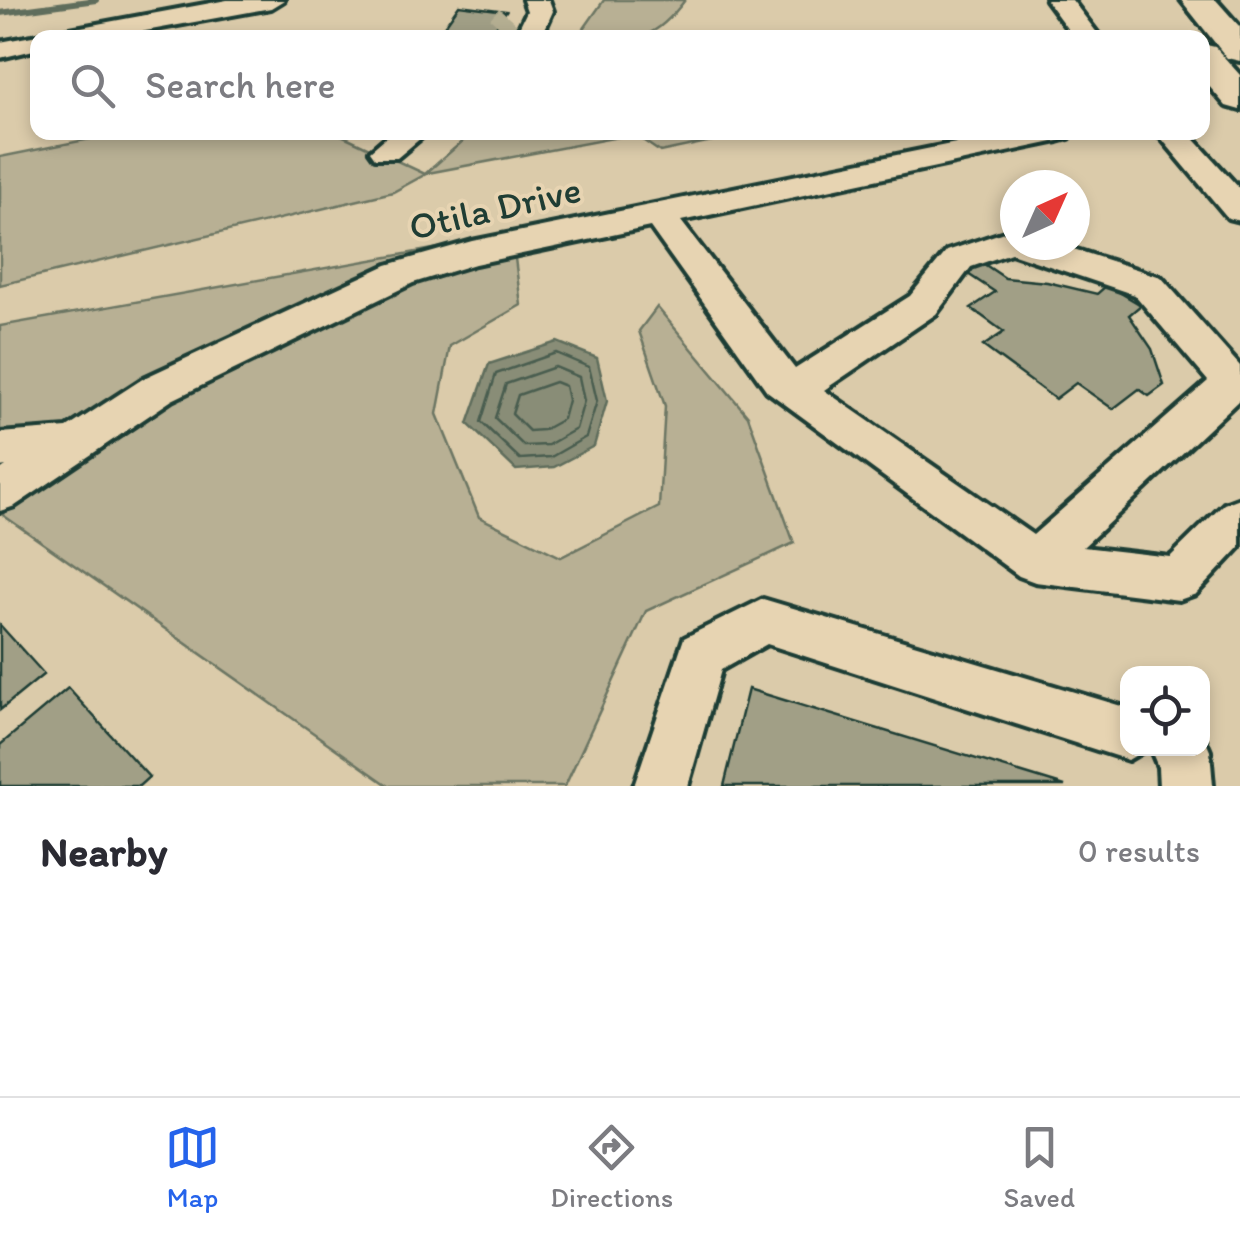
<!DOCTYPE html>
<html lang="en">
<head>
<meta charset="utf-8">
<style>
  body { margin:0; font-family:Itim,sans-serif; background:#f7f7f7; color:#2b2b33 }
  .controls { position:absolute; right:30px; bottom:30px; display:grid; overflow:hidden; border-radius:20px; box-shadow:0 5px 15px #0003 }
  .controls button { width:90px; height:90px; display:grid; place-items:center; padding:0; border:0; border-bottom:2px solid #e1e1e2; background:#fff; color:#2b2b33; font:50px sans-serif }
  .compass { position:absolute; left:1000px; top:170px; width:90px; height:90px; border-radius:50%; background:#fff; box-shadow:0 5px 15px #0003; rotate:45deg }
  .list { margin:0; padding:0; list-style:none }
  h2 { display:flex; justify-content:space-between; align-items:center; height:130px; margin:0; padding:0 40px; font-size:42px }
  h2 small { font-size:32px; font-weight:400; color:#7c7c81 }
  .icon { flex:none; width:55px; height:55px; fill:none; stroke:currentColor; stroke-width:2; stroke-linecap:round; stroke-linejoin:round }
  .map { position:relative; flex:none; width:1240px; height:786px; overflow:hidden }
  .search { position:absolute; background:#fff; box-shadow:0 5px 15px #0003; left:30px; right:30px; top:30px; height:110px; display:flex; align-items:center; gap:25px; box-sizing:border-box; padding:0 35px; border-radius:20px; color:#7c7c81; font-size:38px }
  .sheet { height:310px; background:#fff }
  nav { display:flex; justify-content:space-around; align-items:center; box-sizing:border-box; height:140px; border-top:2px solid #e1e1e2; background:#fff; font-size:28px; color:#7c7c81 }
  nav a { display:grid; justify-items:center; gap:5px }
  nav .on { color:#2563eb }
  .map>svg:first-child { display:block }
  .green { fill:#b8b094; stroke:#6c7664; stroke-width:2.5 }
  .water { fill:#898d77; stroke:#5f6d5c; stroke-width:2.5 }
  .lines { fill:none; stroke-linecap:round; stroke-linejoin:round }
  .shore { stroke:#495d4f; stroke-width:2.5 }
  .stream { stroke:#5f6d5c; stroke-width:6 }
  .building { fill:#a19f86; stroke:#1f3d34; stroke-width:2.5 }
  .minor-tunnel { stroke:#b5af92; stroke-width:29; stroke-dasharray:29 15; stroke-linecap:butt }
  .minor-casing { stroke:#1f3d34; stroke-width:8 }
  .major-casing { stroke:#1f3d34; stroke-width:8 }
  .minor { fill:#e7d4b2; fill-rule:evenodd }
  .major { fill:#e7d4b2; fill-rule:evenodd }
  .labels { text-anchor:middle; stroke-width:8; stroke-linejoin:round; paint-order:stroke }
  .street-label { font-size:38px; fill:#1f3d34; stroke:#e7d4b2 }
</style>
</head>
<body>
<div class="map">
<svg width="1240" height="786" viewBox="0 0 1240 786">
  <rect width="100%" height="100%" fill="#dbcbaa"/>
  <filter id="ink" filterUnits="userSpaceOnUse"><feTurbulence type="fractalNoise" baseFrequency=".01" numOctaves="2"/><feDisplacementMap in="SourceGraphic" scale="20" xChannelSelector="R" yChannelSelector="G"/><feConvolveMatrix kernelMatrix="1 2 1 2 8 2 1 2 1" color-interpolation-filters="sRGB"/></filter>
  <g filter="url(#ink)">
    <g class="green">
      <path d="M604,0H685C649,48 633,38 578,37Z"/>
      <path d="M335,132L425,174L472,133H750L660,152L634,134L428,173L393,192L0,285V157L120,133Z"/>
      <path d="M512,235L521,305L450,346L437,414L479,517L561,557L659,507L665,406L639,331L657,307L748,416L794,543L646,611L565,786H389L0,513V326Z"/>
    </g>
    <path class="water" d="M557,342L597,358L607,401L594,446L554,467L516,470L468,424L489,364Z"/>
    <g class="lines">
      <g class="shore">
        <path d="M556,353L589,367L597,401L586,437L551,457L520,459L481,422L496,374Z"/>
        <path d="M555,367L579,377L584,401L576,429L548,445L524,446L495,418L506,384Z"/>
        <path d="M555,382L565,386L568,400L563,419L543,430L529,431L512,414L518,395Z"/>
      </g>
      <path class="stream" d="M0,13L96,0"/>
    </g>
    <g class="building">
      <path d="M459,5L506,11L489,38H436Z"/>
      <path d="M981,262L1005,278L1047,282L1097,294L1107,285L1141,305L1129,315L1152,349L1164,385L1149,396L1139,389L1113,409L1076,383L1055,399L983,346L1004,332L971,308L995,292L965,272Z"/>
      <path d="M0,625L44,674L0,710Z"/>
      <path d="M68,688L149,777L139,786H0V745Z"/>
      <path d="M748,689L1065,786H724Z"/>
    </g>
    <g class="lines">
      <path class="minor-tunnel" d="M501,28L510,18"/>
      <defs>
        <g id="minor">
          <path d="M227,0H284L271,8L107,38H38V49L0,58V42Z"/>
          <path d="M523,0H549L553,11L541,38H514L527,11Z"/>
          <path d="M1046,0H1072L1101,38H1074Z"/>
          <path d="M392,132H428L397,158H375L370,151Z"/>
          <path d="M1010,132H1073L1069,138L1058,141L681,221L795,369L910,296L947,251L1010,230L1015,231V245H1061L1161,277L1240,366V399L1083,547L1170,557L1224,504L1240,498V547L1196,594L1179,600L1035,582L1019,576L767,391L650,227L475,264L413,283L172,400L15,506L0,511V470L6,466L0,467V433L67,428L144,378L387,265L472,241ZM1011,253L1135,295L1208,381L1033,535L824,390L936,314L971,267Z"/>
          <path d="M1156,132H1188L1240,189V221L1228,218Z"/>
          <path d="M763,599L1128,708V748H1148L1128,760L767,644L721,670L688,786H634L684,638Z"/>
          <path d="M1202,732L1210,751L1213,786H1159L1158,767L1150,748H1202Z"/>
        </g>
        <g id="major">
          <path d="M1181,0H1216L1240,27V61L1227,58Z"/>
          <path d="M1202,44L1215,47L1240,75V110L1226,106L1202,78Z"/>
        </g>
      </defs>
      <use href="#minor" class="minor-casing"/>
      <use href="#major" class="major-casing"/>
      <use href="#minor" class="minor"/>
      <use href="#major" class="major"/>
    </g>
  </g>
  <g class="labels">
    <g class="street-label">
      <text transform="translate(495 208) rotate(-13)" y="13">Otila Drive</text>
    </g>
  </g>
</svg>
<div class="controls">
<button><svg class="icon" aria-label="locate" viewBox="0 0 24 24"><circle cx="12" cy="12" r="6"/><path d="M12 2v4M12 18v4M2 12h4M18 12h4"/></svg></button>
</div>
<svg class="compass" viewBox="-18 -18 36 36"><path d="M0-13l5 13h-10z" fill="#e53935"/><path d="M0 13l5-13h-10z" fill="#7c7c81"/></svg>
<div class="search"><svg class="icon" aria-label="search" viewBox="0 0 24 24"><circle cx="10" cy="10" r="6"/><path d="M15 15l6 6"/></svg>Search here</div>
</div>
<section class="sheet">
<h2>Nearby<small>0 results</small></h2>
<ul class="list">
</ul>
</section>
<nav>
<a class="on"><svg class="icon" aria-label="map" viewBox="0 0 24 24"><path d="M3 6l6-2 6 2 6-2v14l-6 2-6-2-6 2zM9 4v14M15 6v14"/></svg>Map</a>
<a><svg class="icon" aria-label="directions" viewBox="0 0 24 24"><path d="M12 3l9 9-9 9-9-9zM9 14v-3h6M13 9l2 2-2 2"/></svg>Directions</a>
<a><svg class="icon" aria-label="saved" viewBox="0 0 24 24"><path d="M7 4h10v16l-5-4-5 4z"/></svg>Saved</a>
</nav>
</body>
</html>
